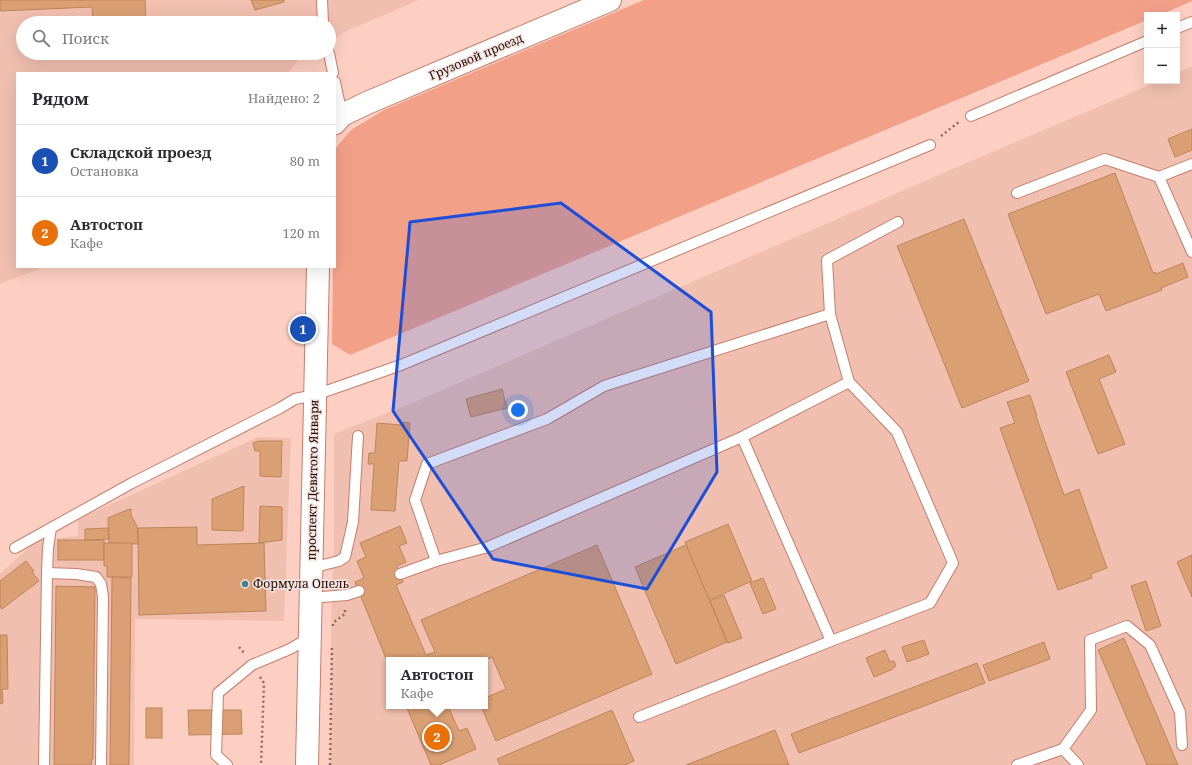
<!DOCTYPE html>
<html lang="ru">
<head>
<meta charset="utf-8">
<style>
  body { margin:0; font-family:"Noto Serif",serif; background:#f2f2f3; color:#2b2b33 }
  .controls { position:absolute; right:12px; top:12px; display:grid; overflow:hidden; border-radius:0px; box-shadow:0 4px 16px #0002 }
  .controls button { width:36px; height:36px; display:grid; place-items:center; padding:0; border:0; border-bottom:1px solid #e1e1e2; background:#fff; color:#2b2b33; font:20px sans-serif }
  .you { position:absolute; left:518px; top:410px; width:14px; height:14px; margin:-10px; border:3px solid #fff; border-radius:50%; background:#1a73e8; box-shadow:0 0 0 6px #1a73e833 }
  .badge { display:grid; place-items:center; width:26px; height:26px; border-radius:50%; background:#b45309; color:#fff; font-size:13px; font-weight:700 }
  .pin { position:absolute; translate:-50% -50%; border:2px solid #fff; box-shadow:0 1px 4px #0006 }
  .popup { position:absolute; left:386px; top:657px; width:102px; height:52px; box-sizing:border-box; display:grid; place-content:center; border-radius:0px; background:#fff; filter:drop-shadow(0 1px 3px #0005); font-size:13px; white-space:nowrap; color:#7c7c81 }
  .popup b { font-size:15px; color:#2b2b33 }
  .popup::after { content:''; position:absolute; left:50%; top:100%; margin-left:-8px; border:8px solid transparent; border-top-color:#fff }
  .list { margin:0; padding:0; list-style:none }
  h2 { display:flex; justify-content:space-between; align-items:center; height:52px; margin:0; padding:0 16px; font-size:17px }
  h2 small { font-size:13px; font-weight:400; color:#7c7c81 }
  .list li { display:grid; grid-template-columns:26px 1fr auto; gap:12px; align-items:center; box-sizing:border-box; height:72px; padding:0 16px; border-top:1px solid #e1e1e2 }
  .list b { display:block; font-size:15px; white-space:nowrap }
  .list p { margin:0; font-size:13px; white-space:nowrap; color:#7c7c81 }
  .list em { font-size:13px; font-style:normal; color:#7c7c81 }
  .icon { flex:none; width:22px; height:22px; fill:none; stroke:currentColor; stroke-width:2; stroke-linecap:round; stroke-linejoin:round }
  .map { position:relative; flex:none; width:1192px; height:765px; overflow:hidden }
  .search { position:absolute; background:#fff; box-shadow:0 4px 16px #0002; left:16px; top:16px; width:320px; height:44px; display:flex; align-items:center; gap:10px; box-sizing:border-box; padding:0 14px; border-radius:22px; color:#7c7c81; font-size:15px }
  .panel { position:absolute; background:#fff; box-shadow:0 4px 16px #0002; left:16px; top:72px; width:320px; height:196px; border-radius:0px }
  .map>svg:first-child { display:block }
  .built { fill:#f1bfb0; fill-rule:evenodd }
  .green { fill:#f3a089 }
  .building { fill:#db9f74; stroke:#be8459 }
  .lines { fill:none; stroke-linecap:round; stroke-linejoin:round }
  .service-casing { stroke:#c47e6b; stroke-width:12 }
  .tertiary-casing { stroke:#c47e6b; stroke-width:24 }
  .path { stroke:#8e6b61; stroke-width:2.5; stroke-dasharray:2 3; stroke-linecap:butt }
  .service { stroke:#fff; stroke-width:10 }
  .tertiary { stroke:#fff; stroke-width:22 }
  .marked { fill:#1d4ed8; fill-opacity:0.2; stroke:#1d4ed8; stroke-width:3; stroke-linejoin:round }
  .poi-dot { fill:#418394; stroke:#f4e4e0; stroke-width:1.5 }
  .labels { text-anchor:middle; stroke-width:3; stroke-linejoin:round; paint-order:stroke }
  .street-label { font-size:12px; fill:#230a04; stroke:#f4e4e0 }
  .poi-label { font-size:12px; fill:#230a04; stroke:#f4e4e0; text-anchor:start }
</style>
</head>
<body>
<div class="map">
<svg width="1192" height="765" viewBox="0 0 1192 765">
  <rect width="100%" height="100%" fill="#fdcfc2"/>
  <g class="built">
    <path d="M0,0H419L345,32L329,42V23H23V53H310L298,60L289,73H17V267H44L0,284Z"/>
    <path d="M1192,67V765H330L331,627L334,547V434L417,401L971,161L1159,81H1177V73ZM389,660H485V706H389Z"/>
    <path d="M258,437L291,438L284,621L135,619L134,765H0V574L37,540L78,536V519Z"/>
  </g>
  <path class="green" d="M644,0H1192V1L1160,15H1147V20L350,355L332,344L333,267H335V149L351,130L384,110Z"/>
  <g class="building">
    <path d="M0,0H145L146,20L93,23L92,7L0,11Z"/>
    <path d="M251,0H284V2L255,10Z"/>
    <path d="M1192,129V150L1175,157L1168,139Z"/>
    <path d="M1115,173L1153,273L1155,272L1156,274L1183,263L1188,277L1161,288L1162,290L1106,311L1099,294L1046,314L1008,214Z"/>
    <path d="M964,219L1029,381L962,408L897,246Z"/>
    <path d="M1109,355L1116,372L1099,379L1125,444L1098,454L1066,372Z"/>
    <path d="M502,389L507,408L471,417L466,399Z"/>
    <path d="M1030,395L1037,416H1036L1064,495L1079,489L1107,568L1091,574L1092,578L1058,590L1000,428L1015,423L1007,402Z"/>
    <path d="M401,422L410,423L407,461H399L395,511L371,510L374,464H368L369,453H375L377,423L401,425Z"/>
    <path d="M259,441H282L281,477L260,476V451H255L253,443Z"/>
    <path d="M244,486L243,531L212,530V499Z"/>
    <path d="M260,506L282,507V540L259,543Z"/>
    <path d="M131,509V515L137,526L138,544L109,543L108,518L127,510Z"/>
    <path d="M728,524L752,581L709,600L685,542Z"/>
    <path d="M400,526L407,543L399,546L406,562L397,566L403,582L396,585L426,655L435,652L421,620L597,545L652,674L496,741L481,706H485V698L506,689L492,657L485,660H389V666L355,582L364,578L357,561L366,557L360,543Z"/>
    <path d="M197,527V545L264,543L266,611L139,615L138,528Z"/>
    <path d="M108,528L109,539L85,540V529Z"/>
    <rect x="58" y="540" width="46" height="20"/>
    <path d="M104,543H132V577H107V566H104Z"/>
    <path d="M686,545L727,642L676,664L635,567Z"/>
    <path d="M1192,555V597L1177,562Z"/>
    <path d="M26,561L34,571L32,572L39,581L2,609L0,607V581Z"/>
    <path d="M112,577L131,578L129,765H110Z"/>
    <path d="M763,578L776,609L763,614L750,583Z"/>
    <path d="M1146,581L1161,626L1146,631L1131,586Z"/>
    <path d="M56,586L95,587L93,759H92L91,765H54Z"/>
    <path d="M724,595L742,638L728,643L710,601Z"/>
    <path d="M0,635H7L8,689H2L3,703L0,704Z"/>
    <path d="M1124,638L1178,765H1147L1098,650Z"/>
    <path d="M924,640L929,654L907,662L902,647Z"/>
    <path d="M1044,642L1050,659L989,681L983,665Z"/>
    <path d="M885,650L890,662L894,661L896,666L893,668V669L874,677L866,658Z"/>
    <path d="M977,663L985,683L799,753L791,734Z"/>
    <path d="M406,706H448L459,731L467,728L476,749L439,765H431Z"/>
    <rect x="146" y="708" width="16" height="30"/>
    <path d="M188,710H241L242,734L189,735Z"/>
    <path d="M612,710L634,761L625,765H500L497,759Z"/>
    <path d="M775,730L789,765H686Z"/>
  </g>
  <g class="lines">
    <defs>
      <g id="service">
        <path d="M322,0L323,23"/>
        <path d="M1177,28L1192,22"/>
        <path d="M329,53L333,73"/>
        <path d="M335,82L342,115"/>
        <path d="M971,116L1147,41"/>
        <path d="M1159,177L1192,164"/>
        <path d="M1017,193L1105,159L1159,177L1192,252"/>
        <path d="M742,437L831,641L930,603L953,563L897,432L849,382L830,314L827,260L898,222"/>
        <path d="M15,548L132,483L280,408L295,399L315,395L401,365L930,145"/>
        <path d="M436,561L415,500L427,464L547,419L604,386L830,314"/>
        <path d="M311,568L339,561L345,557L353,522L358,436"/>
        <path d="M47,573L76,574L96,577L101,584L103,597L101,765"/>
        <path d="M400,574L436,561L488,547L742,437L849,382"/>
        <path d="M310,598L347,595L359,591"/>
        <path d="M639,717L831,641"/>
        <path d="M1063,749L1091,710L1090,640L1127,626L1150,645L1180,712L1182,745"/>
        <path d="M44,765L47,573L48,548L51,528"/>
        <path d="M227,765L216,755L218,693L252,665L290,649L309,638"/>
        <path d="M1017,765L1063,749L1078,765"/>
      </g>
      <g id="tertiary">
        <path d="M335,123L342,115L367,103L610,0"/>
        <path d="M307,765L318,267"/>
      </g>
    </defs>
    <use href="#service" class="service-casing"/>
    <use href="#tertiary" class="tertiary-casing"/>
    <g class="path">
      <path d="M941,136L959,122"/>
      <path d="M333,626V623L345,614V609"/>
      <path d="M239,647L244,653"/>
      <path d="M260,677L264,683L261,765"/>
      <path d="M330,765L332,645"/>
    </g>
    <use href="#service" class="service"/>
    <use href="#tertiary" class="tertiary"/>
  </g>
  <path class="marked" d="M561,203L711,312L717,472L647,589L493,559L393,411L410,222Z"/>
  <circle class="poi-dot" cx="245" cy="584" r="4"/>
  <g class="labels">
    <g class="street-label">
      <text transform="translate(476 57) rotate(-23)" y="4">Грузовой проезд</text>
      <text transform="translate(313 480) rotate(-89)" y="4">проспект Девятого Января</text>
    </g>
    <g class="poi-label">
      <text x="253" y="588">Формула Опель</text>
    </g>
  </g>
</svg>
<div class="controls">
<button>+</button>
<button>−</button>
</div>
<div class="you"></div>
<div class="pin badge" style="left:303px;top:329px;background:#1a4fb4">1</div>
<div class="pin badge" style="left:437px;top:737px;background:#e8710a">2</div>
<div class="popup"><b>Автостоп</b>Кафе</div>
<div class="search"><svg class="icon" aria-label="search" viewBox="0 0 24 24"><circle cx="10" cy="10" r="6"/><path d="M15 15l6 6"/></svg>Поиск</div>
<section class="panel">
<h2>Рядом<small>Найдено: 2</small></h2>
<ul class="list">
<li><span class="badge" style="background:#1a4fb4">1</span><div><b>Складской проезд</b><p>Остановка</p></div><em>80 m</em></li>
<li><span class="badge" style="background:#e8710a">2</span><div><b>Автостоп</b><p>Кафе</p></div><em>120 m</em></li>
</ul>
</section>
</div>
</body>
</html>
